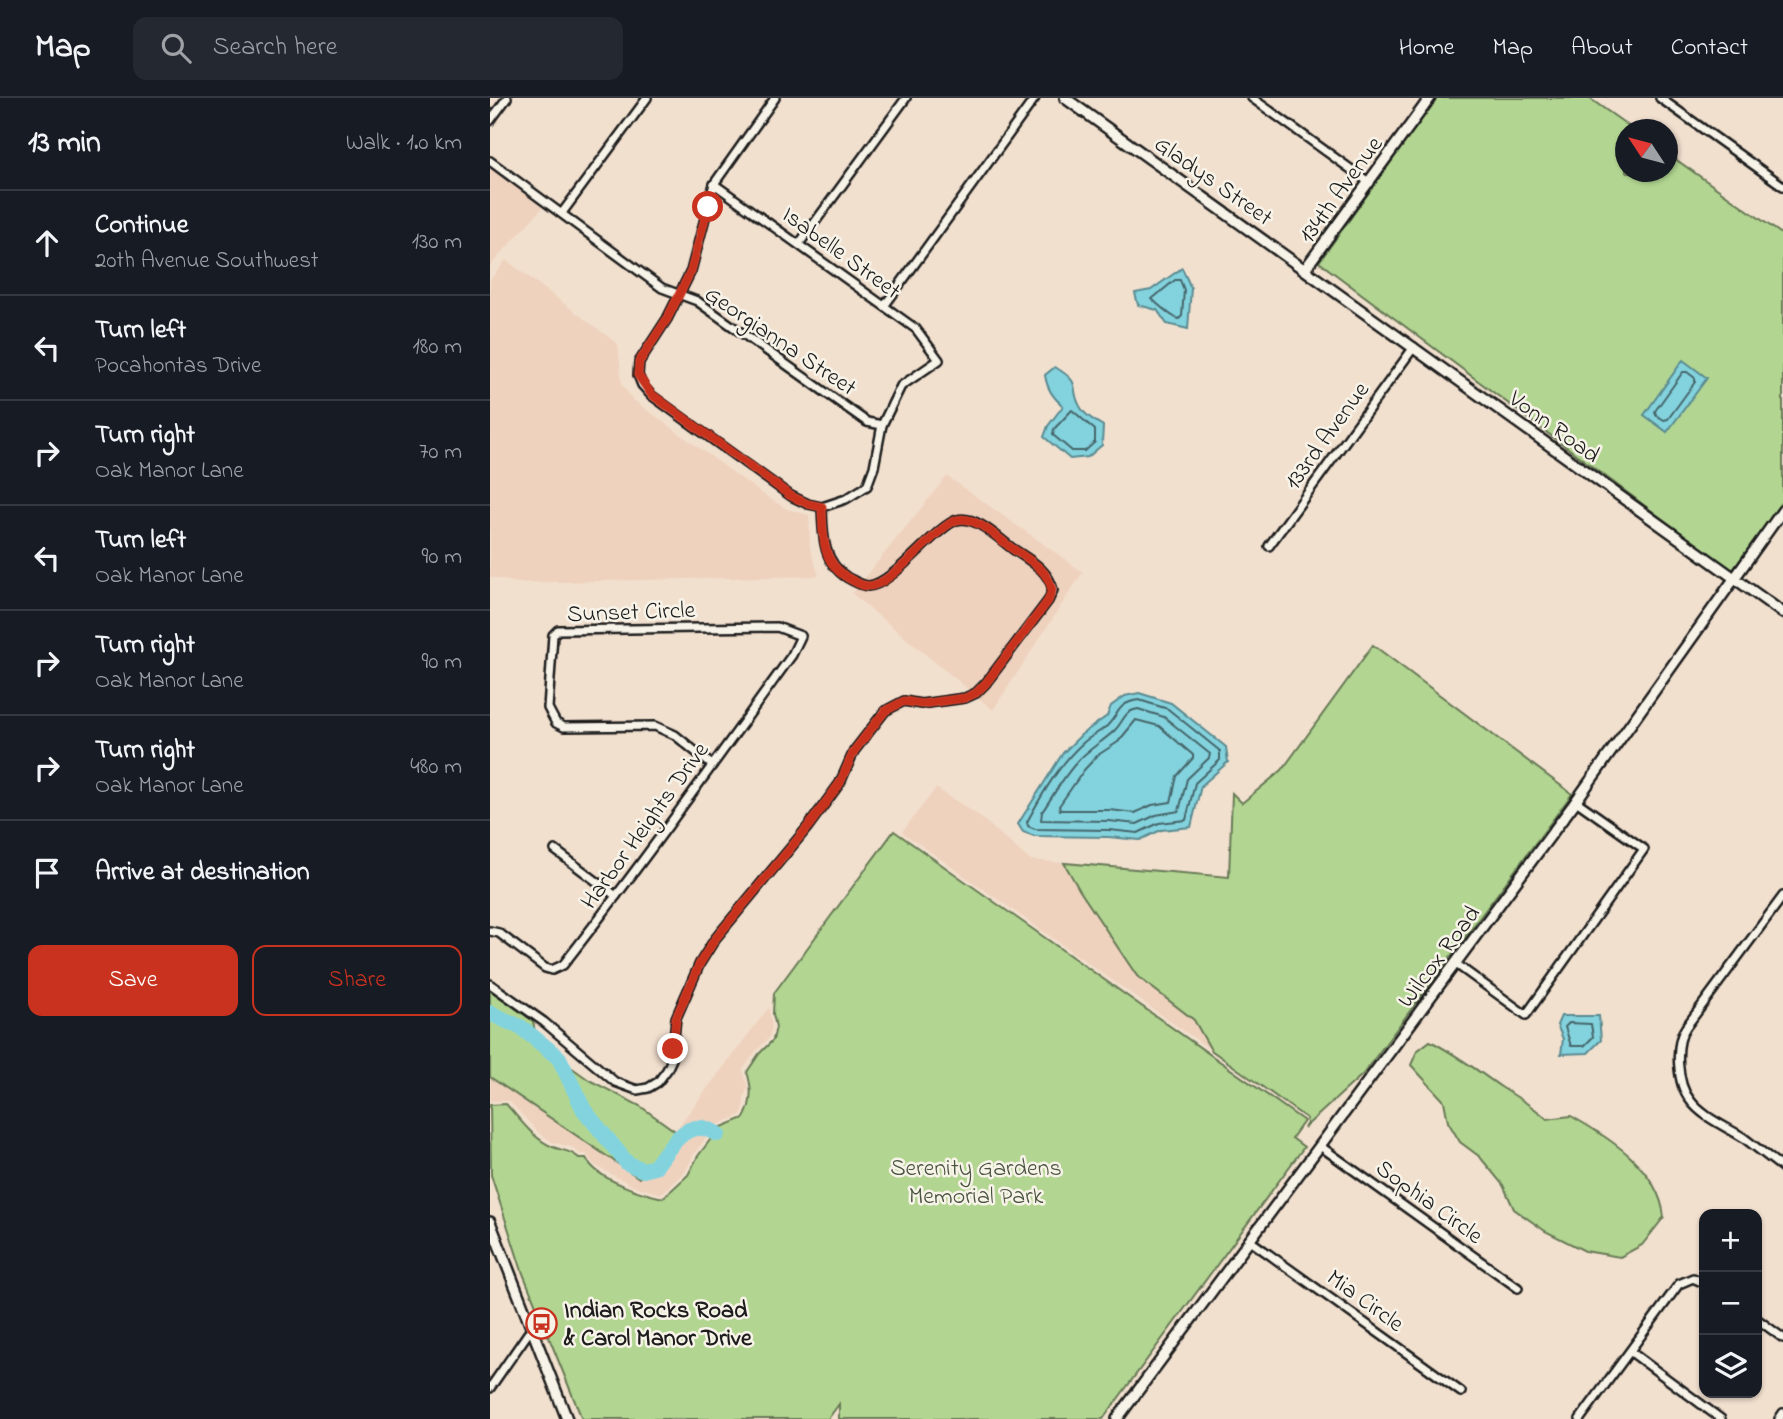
<!DOCTYPE html>
<html lang="en">
<head>
<meta charset="utf-8">
<style>
  body { margin:0; font-family:"Indie Flower",sans-serif; background:#242831; color:#f1f3f6 }
  .controls { position:absolute; right:21px; bottom:21px; display:grid; overflow:hidden; border-radius:14px; box-shadow:0 2px 5px #0004 }
  .controls button { width:63px; height:63px; display:grid; place-items:center; padding:0; border:0; border-bottom:2px solid #363941; background:#171b24; color:#f1f3f6; font:35px sans-serif }
  .compass { position:absolute; left:1125px; top:21px; width:63px; height:63px; border-radius:50%; background:#171b24; box-shadow:0 2px 5px #0004; rotate:306deg }
  .stop { position:absolute; width:21px; height:21px; margin:-16px; border:5px solid #c8321e; border-radius:50%; background:#fff }
  .stop.end { background:#c8321e; border-color:#fff; box-shadow:0 2px 7px #0008 }
  .list { margin:0; padding:0; list-style:none }
  h2 { display:flex; justify-content:space-between; align-items:center; height:91px; margin:0; padding:0 28px; font-size:30px }
  h2 small { font-size:23px; font-weight:400; color:#9ea1a6 }
  .list li { display:grid; grid-template-columns:46px 1fr auto; gap:21px; align-items:center; box-sizing:border-box; height:105px; padding:0 28px; border-top:2px solid #363941 }
  .list b { display:block; font-size:26px; white-space:nowrap }
  .list p { margin:0; font-size:23px; white-space:nowrap; color:#9ea1a6 }
  .list em { font-size:23px; font-style:normal; color:#9ea1a6 }
  .actions { display:flex; gap:14px; padding:21px 28px }
  .actions a { flex:1; padding:16px 0; border:2px solid #c8321e; border-radius:14px; text-align:center; font-size:24px; color:#c8321e }
  .actions .main { background:#c8321e; color:#fff }
  .icon { flex:none; width:38px; height:38px; fill:none; stroke:currentColor; stroke-width:2; stroke-linecap:round; stroke-linejoin:round }
  .map { position:relative; flex:none; width:1293px; height:1321px; overflow:hidden }
  header { display:flex; align-items:center; gap:42px; box-sizing:border-box; height:98px; padding:0 35px; background:#171b24; border-bottom:2px solid #363941 }
  header strong { font-size:33px }
  nav { display:flex; gap:38px; margin-inline-start:auto; font-size:24px }
  .search { width:490px; height:63px; background:#242831; display:flex; align-items:center; gap:18px; box-sizing:border-box; padding:0 24px; border-radius:14px; color:#9ea1a6; font-size:26px }
  main { display:flex }
  aside { flex:1; background:#171b24 }
  .map>svg:first-child { display:block }
  .built { fill:#eed2be }
  .green { fill:#b2d691; stroke:#677956; stroke-width:2 }
  .water { fill:#83d3de; stroke:#5a8a90; stroke-width:2 }
  .lines { fill:none; stroke-linecap:round; stroke-linejoin:round }
  .shore { stroke:#45656a; stroke-width:2 }
  .river { stroke:#83d3de; stroke-width:16 }
  .minor-casing { stroke:#1c1c1c; stroke-width:12 }
  .tertiary-casing { stroke:#1c1c1c; stroke-width:14 }
  .minor { stroke:#f7f3e8; stroke-width:7 }
  .tertiary { stroke:#f7f3e8; stroke-width:9 }
  .route { stroke:#c8321e; stroke-width:9 }
  .labels { text-anchor:middle; stroke-width:5; stroke-linejoin:round; paint-order:stroke }
  .street-label { font-size:24px; fill:#1c1c1c; stroke:#f7f3e8 }
  .park-label { font-size:24px; fill:#49543f; stroke:#f7f3e8 }
  .poi-label { font-size:24px; font-weight:bold; fill:#1c1c1c; stroke:#f7f3e8; text-anchor:start }
</style>
</head>
<body>
<header>
<strong>Map</strong>
<div class="search"><svg class="icon" aria-label="search" viewBox="0 0 24 24"><circle cx="10" cy="10" r="6"/><path d="M15 15l6 6"/></svg>Search here</div>
<nav><a>Home</a><a>Map</a><a>About</a><a>Contact</a></nav>
</header>
<main>
<aside>
<h2>13 min<small>Walk · 1.0 km</small></h2>
<ul class="list">
<li><svg class="icon" aria-label="ahead" viewBox="0 0 24 24"><path d="M12 20V5M6 11l6-6 6 6"/></svg><div><b>Continue</b><p>20th Avenue Southwest</p></div><em>130 m</em></li>
<li><svg class="icon" aria-label="left" viewBox="0 0 24 24"><path d="M17 20v-9H6M10 6l-5 5 5 5"/></svg><div><b>Turn left</b><p>Pocahontas Drive</p></div><em>180 m</em></li>
<li><svg class="icon" aria-label="right" viewBox="0 0 24 24"><path d="M7 20v-9h11M14 6l5 5-5 5"/></svg><div><b>Turn right</b><p>Oak Manor Lane</p></div><em>70 m</em></li>
<li><svg class="icon" aria-label="left" viewBox="0 0 24 24"><path d="M17 20v-9H6M10 6l-5 5 5 5"/></svg><div><b>Turn left</b><p>Oak Manor Lane</p></div><em>90 m</em></li>
<li><svg class="icon" aria-label="right" viewBox="0 0 24 24"><path d="M7 20v-9h11M14 6l5 5-5 5"/></svg><div><b>Turn right</b><p>Oak Manor Lane</p></div><em>90 m</em></li>
<li><svg class="icon" aria-label="right" viewBox="0 0 24 24"><path d="M7 20v-9h11M14 6l5 5-5 5"/></svg><div><b>Turn right</b><p>Oak Manor Lane</p></div><em>480 m</em></li>
<li><svg class="icon" aria-label="arrive" viewBox="0 0 24 24"><path d="M6 21V4h12l-3 4 3 4H6"/></svg><div><b>Arrive at destination</b></div></li>
</ul>
<div class="actions"><a class="main">Save</a><a>Share</a></div>
</aside>
<div class="map">
<svg width="1293" height="1321" viewBox="0 0 1293 1321">
  <rect width="100%" height="100%" fill="#f2e0cf"/>
  <filter id="ink" filterUnits="userSpaceOnUse"><feTurbulence type="fractalNoise" baseFrequency=".0143" numOctaves="2"/><feDisplacementMap in="SourceGraphic" scale="14" xChannelSelector="R" yChannelSelector="G"/><feConvolveMatrix kernelMatrix="1 2 1 2 8 2 1 2 1" color-interpolation-filters="sRGB"/></filter>
  <g filter="url(#ink)">
    <g class="built">
      <path d="M0,69L54,108L0,168Z"/>
      <path d="M16,162L128,246L132,286L142,301L274,397L297,411L319,417L320,450L329,478L27,485L0,479V182Z"/>
      <path d="M457,378L593,474L503,612L488,599L500,588L562,505L567,494L565,482L557,469L487,420L470,416L457,421L417,457L385,481L378,484L373,482Z"/>
      <path d="M470,426L483,428L550,476L557,491L553,501L492,581L479,592L362,496L367,490L381,493L392,489Z"/>
      <path d="M446,690L488,717L540,762L574,765L590,793L647,878L705,922L721,952L412,734Z"/>
      <path d="M279,909L282,929L279,940L265,954L253,972L258,989L254,999V1010L251,1017L225,1028L204,1056L195,1074L171,1096L143,1088L104,1067L96,1056H90L82,1049L64,1045L50,1036L19,1003H0V979L149,1080Z"/>
    </g>
    <g class="green">
      <path d="M947,0H1099L1143,31L1136,32V74H1178V56L1293,137V403L1242,473L829,164Z"/>
      <path d="M883,547L1082,696L873,976L814,1030L817,1025L816,1020L721,952L704,922L647,878L590,793L574,765L739,779L742,695L752,705L792,672Z"/>
      <path d="M404,733L814,1023L802,1040L814,1049L613,1321H349V1306L338,1321H92L32,1173L1,1077L0,1007L16,1006C30,1021 43,1041 63,1049C73,1053 80,1052 89,1060H96C107,1082 150,1095 173,1100L198,1077L208,1058L229,1030L254,1020C262,1006 262,989 257,974L269,956L283,942L286,929L283,916L284,895Z"/>
      <path d="M0,892L43,923L46,939L71,962L99,982L150,1008L185,1033L149,1080L0,979Z"/>
      <path d="M940,943C966,956 988,973 1011,989C1028,1000 1042,1007 1057,1021L1081,1018C1120,1040 1169,1071 1174,1119L1152,1147L1130,1159L1095,1153L1055,1133L1024,1111L1013,1087L990,1059L970,1044L958,1024L954,1003L921,967L927,953Z"/>
    </g>
    <g class="water">
      <path d="M692,170L701,190L698,231L677,226L667,212L648,207L645,195L661,192Z"/>
      <path d="M1193,262L1217,280L1177,334L1154,317Z"/>
      <path d="M565,269C595,287 578,289 591,310C595,318 605,323 613,328L612,347L598,359L580,361L554,339L558,328L573,308C563,299 557,291 555,277Z"/>
      <path d="M649,595L681,605L736,649L738,664L711,688L701,729L671,732L650,742L618,739L544,738L533,734L528,726L573,655L592,636L617,618L621,608L635,598Z"/>
      <path d="M1071,918H1109L1111,942L1098,955L1071,956L1073,941L1067,927Z"/>
    </g>
    <g class="lines">
      <g class="shore">
        <path d="M685,182H690L694,192L692,218L689,221C683,220 667,206 662,201Z"/>
        <path d="M1193,274H1197L1205,280V284L1178,321L1174,322L1166,317L1165,313Z"/>
        <path d="M582,312L605,332V344L595,353H582L563,337L564,331Z"/>
        <path d="M649,602L678,611L730,653V662L705,685L696,722L669,725L648,735L619,732L545,731L538,728L537,724C552,696 570,665 594,644C601,638 610,634 617,628C630,615 627,605 649,602Z"/>
        <path d="M648,611L674,619L720,656L719,660L697,681L689,713L666,717L647,726L619,723L551,722L552,714C563,698 573,679 587,664C598,651 613,644 625,632C634,623 634,613 648,611Z"/>
        <path d="M646,622L669,628L703,657V660L687,678L681,704L662,707L645,715L620,712H570L569,708L594,672L608,657L628,644Z"/>
        <path d="M1079,925L1101,926L1103,939L1094,948H1081L1075,929Z"/>
      </g>
      <path class="river" d="M0,915L32,930L69,960L94,1012L137,1065L153,1072L165,1069C175,1056 191,1027 212,1030C217,1030 223,1034 228,1036"/>
      <defs>
        <g id="minor">
          <path d="M762,0L880,85"/>
          <path d="M1170,0L1293,88"/>
          <path d="M0,23L17,0"/>
          <path d="M0,63L172,190L207,203L377,324L392,327"/>
          <path d="M224,86L426,231L449,262L411,288L392,327L384,369L377,388L356,401L332,409L318,406L301,398L161,297L152,287L148,277L149,264L177,221L201,173L224,86L285,0"/>
          <path d="M72,115L157,0"/>
          <path d="M309,146L416,0"/>
          <path d="M395,207L545,0"/>
          <path d="M779,448L924,249"/>
          <path d="M65,752L126,798"/>
          <path d="M1293,798L1196,929C1184,946 1187,986 1200,1002C1212,1019 1237,1029 1254,1040C1267,1050 1280,1060 1293,1070"/>
          <path d="M0,833L9,835L55,870L62,872L73,867C152,766 227,661 302,557L311,538L287,529L68,532L63,537L58,610L66,625L74,629L165,628L185,637L222,667"/>
          <path d="M966,866L1036,917L1154,751L1086,703"/>
          <path d="M0,886L54,924L125,984L147,992L158,990L168,984L177,972L182,961L186,920L210,865L225,841L317,730L350,685L364,653L395,613L414,603L431,606L475,600L486,595L496,585L558,503L563,492C558,471 539,462 523,451C509,441 486,417 467,422C446,428 402,488 378,488C372,488 364,483 358,480C332,464 333,437 332,409"/>
          <path d="M830,1048L1028,1190"/>
          <path d="M759,1142L971,1294"/>
          <path d="M1267,1221L1293,1240"/>
          <path d="M1141,1254L1231,1321"/>
          <path d="M0,1290L41,1231"/>
          <path d="M1090,1321L1189,1186L1203,1180L1214,1185"/>
          <path d="M1289,1321L1293,1315"/>
        </g>
        <g id="tertiary">
          <path d="M575,0L1293,515"/>
          <path d="M815,171L940,0"/>
          <path d="M0,1124L77,1321"/>
          <path d="M627,1321L1086,703L1293,412"/>
        </g>
      </defs>
      <use href="#minor" class="minor-casing"/>
      <use href="#tertiary" class="tertiary-casing"/>
      <use href="#minor" class="minor"/>
      <use href="#tertiary" class="tertiary"/>
    </g>
  </g>
  <g class="lines" filter="url(#ink)">
    <path class="route" d="M183,951L186,920L210,865L225,841L317,730L350,685L364,653L395,613L414,603L431,606L475,600L486,595L496,585L558,503L562,492C558,471 539,462 523,451C509,441 485,417 467,422C446,428 402,489 378,488C371,488 364,483 358,480C331,464 333,437 332,409L318,406L301,398L161,296L148,277L149,264L177,221L201,173L218,109"/>
  </g>
  <defs>
    <symbol id="bus-ring" viewBox="-11 -11 22 22"><circle r="9.5" fill="#f7f3e8" stroke="#c8321e" stroke-width="1.5"/><path d="M-5-6H5V4H4V6H2V4H-2V6H-4V4H-5ZM-3.5-4V0h7V-4ZM-3.5 1.2v1.5H-2V1.2ZM2 1.2v1.5H3.5V1.2Z" fill="#c8321e"/></symbol>
  </defs>
  <g fill-rule="evenodd">
    <use href="#bus-ring" x="34" y="1208" width="35" height="35"/>
  </g>
  <g class="labels">
    <g class="street-label">
      <text transform="translate(724 82) rotate(35)" y="8">Gladys Street</text>
      <text transform="translate(850 91) rotate(-54)" y="8">134th Avenue</text>
      <text transform="translate(352 154) rotate(36)" y="8">Isabelle Street</text>
      <text transform="translate(291 242) rotate(34)" y="8">Georgianna Street</text>
      <text transform="translate(1065 328) rotate(36)" y="8">Vonn Road</text>
      <text transform="translate(836 337) rotate(-54)" y="8">133rd Avenue</text>
      <text transform="translate(141 513) rotate(-2)" y="8">Sunset Circle</text>
      <text transform="translate(154 727) rotate(-54)" y="8">Harbor Heights Drive</text>
      <text transform="translate(948 858) rotate(-53)" y="8">Wilcox Road</text>
      <text transform="translate(940 1103) rotate(36)" y="8">Sophia Circle</text>
      <text transform="translate(876 1202) rotate(36)" y="8">Mia Circle</text>
    </g>
    <g class="park-label">
      <text x="486" y="1077">Serenity Gardens<tspan x="486" dy="28">Memorial Park</tspan></text>
    </g>
    <g class="poi-label">
      <text x="74" y="1219">Indian Rocks Road<tspan x="74" dy="28">&amp; Carol Manor Drive</tspan></text>
    </g>
  </g>
</svg>
<div class="controls">
<button>+</button>
<button>−</button>
<button><svg class="icon" aria-label="layers" viewBox="0 0 24 24"><path d="M12 4l9 5-9 5-9-5zM3 14l9 5 9-5"/></svg></button>
</div>
<svg class="compass" viewBox="-18 -18 36 36"><path d="M0-13l5 13h-10z" fill="#e53935"/><path d="M0 13l5-13h-10z" fill="#9ea1a6"/></svg>
<div class="stop" style="left:218px;top:109px"></div>
<div class="stop end" style="left:183px;top:951px"></div>
</div>
</main>
</body>
</html>
